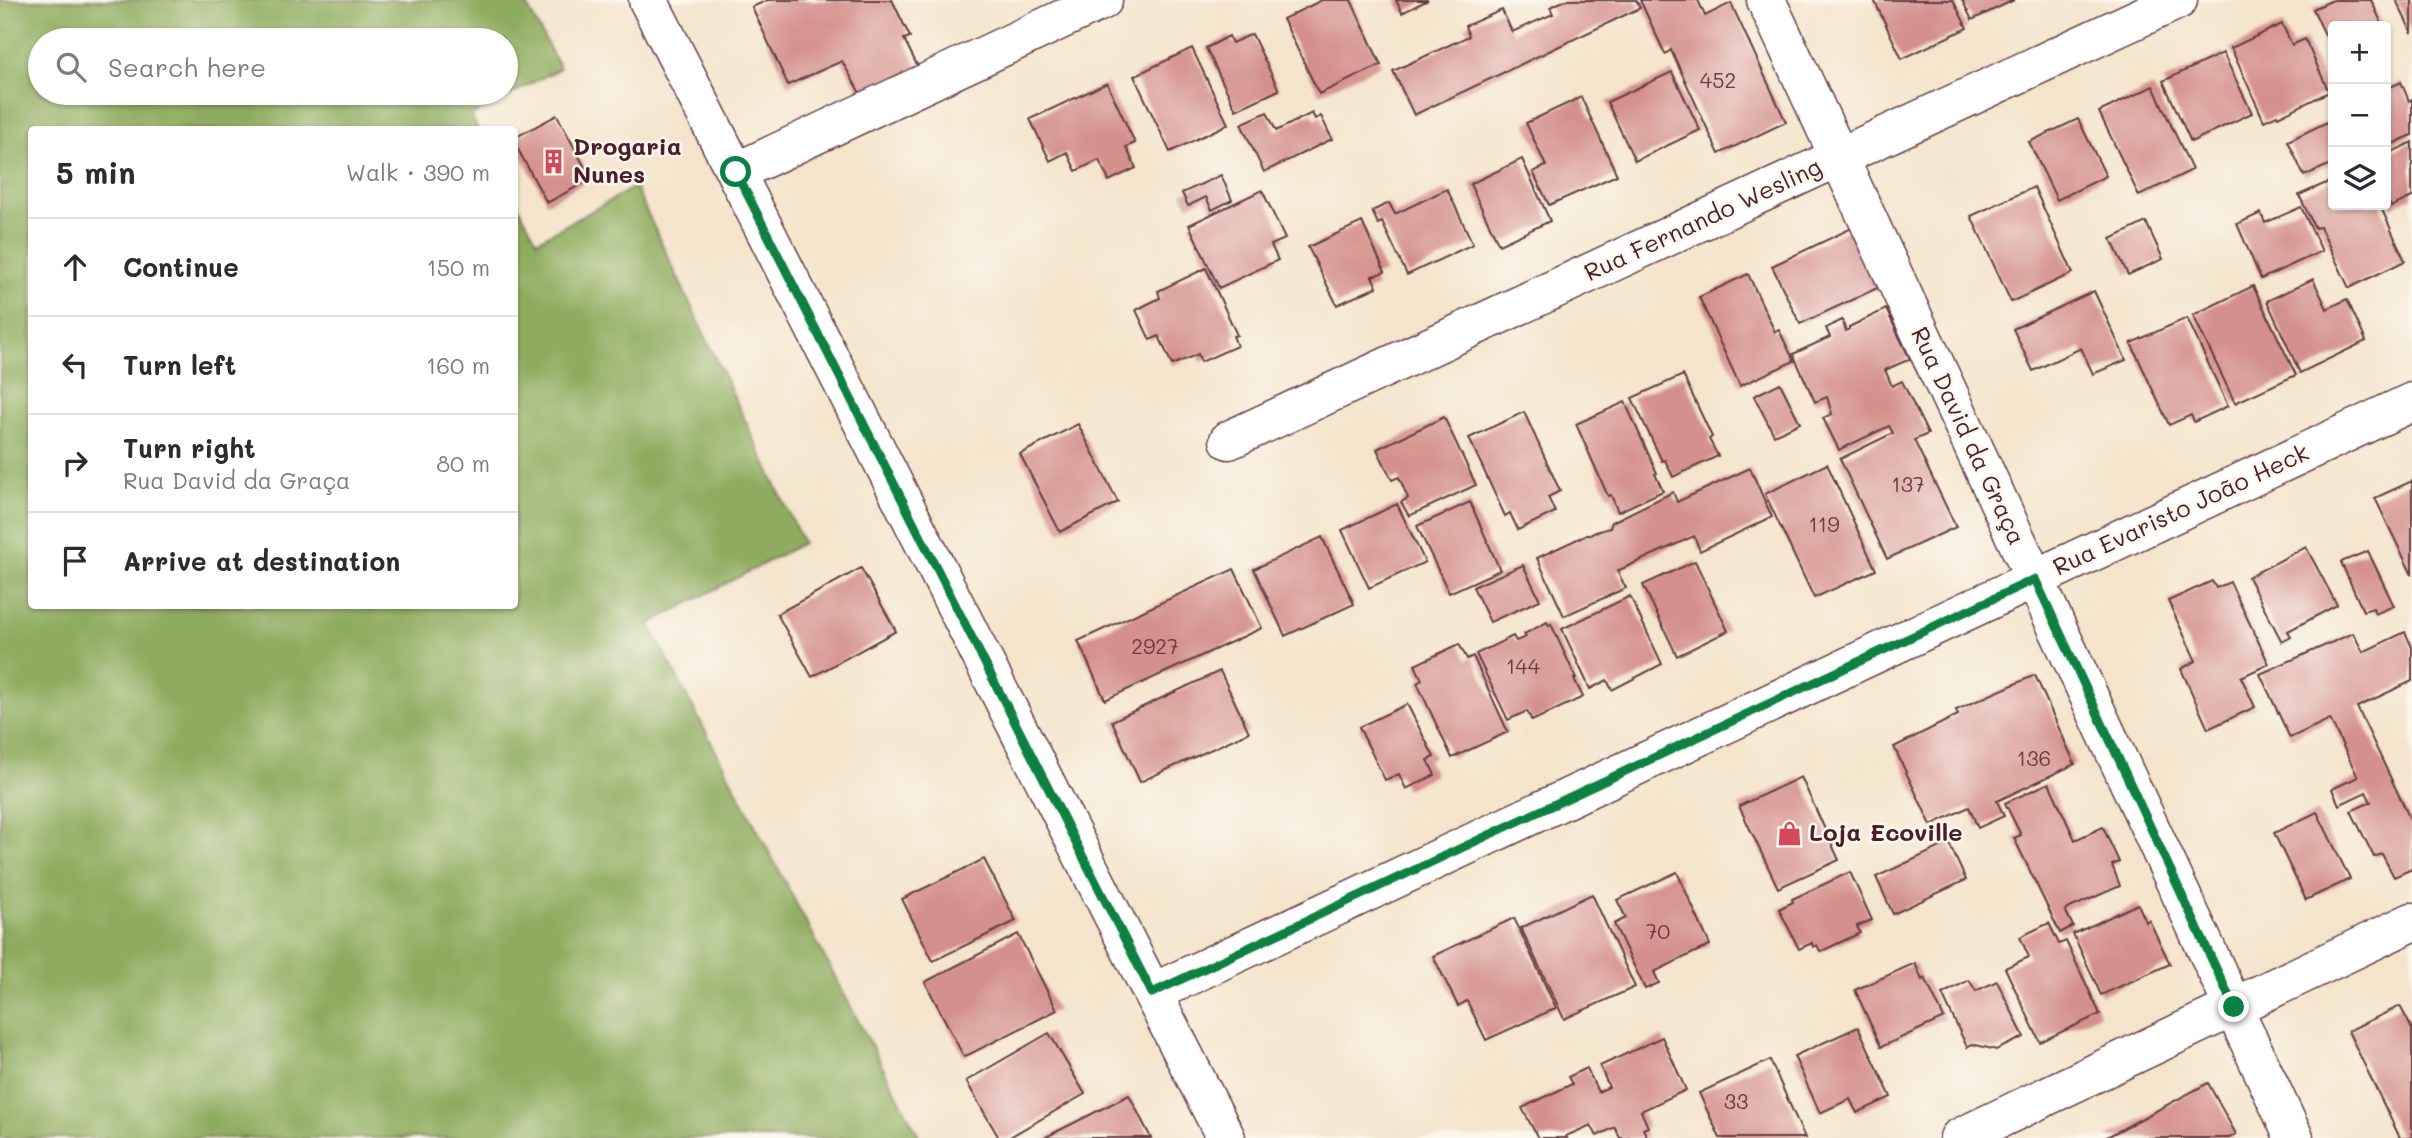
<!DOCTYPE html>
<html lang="en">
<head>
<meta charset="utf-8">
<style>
  body { margin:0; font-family:Mali,sans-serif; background:#f2f2f3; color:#2b2b33 }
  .controls { position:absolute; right:21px; top:21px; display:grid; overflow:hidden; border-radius:7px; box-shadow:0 2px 5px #0004 }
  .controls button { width:63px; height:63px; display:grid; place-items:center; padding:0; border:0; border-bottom:2px solid #e1e1e2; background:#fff; color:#2b2b33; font:35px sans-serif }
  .stop { position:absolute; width:21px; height:21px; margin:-16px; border:5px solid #0b8043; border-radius:50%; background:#fff }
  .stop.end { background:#0b8043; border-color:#fff; box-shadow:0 2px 7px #0008 }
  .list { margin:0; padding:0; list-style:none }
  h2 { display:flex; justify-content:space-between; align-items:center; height:91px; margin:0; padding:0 28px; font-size:30px }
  h2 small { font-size:23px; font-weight:400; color:#7c7c81 }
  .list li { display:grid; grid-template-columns:46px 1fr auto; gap:21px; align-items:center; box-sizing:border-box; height:98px; padding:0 28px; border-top:2px solid #e1e1e2 }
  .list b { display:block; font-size:26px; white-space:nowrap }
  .list p { margin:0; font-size:23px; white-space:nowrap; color:#7c7c81 }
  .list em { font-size:23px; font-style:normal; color:#7c7c81 }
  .icon { flex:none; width:38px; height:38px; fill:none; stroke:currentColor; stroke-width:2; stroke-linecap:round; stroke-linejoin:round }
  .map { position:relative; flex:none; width:2412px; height:1138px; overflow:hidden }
  .search { position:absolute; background:#fff; box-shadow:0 2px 5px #0004; left:28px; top:28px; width:490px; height:77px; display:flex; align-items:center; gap:18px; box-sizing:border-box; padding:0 24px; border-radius:38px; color:#7c7c81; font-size:26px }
  .panel { position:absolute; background:#fff; box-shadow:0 2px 5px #0004; left:28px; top:126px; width:490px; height:483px; border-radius:7px }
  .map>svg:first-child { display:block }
  .forest { fill:#8eac5f; stroke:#6c6645; stroke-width:2; fill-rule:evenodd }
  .building { fill:#d4908c }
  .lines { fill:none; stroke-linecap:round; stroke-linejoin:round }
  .minor-casing { stroke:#643d43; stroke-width:41 }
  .major-casing { stroke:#643d43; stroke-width:41 }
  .minor { stroke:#fff; stroke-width:38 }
  .major { stroke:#fff; stroke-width:38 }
  .route { stroke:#0b8043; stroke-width:9 }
  .labels { text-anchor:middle; stroke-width:5; stroke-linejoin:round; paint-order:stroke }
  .number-label { font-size:21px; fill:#6c3b43 }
  .poi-label { font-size:24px; font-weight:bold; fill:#4a1f2b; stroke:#fbf7ec; text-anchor:start }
  .street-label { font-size:24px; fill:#4a1f2b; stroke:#fbf7ec }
</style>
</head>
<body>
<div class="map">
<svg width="2412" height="1138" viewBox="0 0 2412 1138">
  <rect width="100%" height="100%" fill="#fbf7ec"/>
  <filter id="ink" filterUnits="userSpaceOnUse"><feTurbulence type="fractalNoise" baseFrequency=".0143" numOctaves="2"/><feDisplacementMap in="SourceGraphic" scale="14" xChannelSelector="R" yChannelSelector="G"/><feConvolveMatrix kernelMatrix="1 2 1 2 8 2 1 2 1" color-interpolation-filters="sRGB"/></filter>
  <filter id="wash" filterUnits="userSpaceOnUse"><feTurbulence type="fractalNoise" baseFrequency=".00686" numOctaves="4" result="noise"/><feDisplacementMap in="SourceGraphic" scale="28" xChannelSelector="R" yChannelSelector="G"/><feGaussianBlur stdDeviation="1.57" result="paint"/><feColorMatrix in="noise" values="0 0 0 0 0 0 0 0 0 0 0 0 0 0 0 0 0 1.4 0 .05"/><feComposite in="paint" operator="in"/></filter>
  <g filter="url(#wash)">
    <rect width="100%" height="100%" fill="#f4e4cb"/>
    <path class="forest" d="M0,0H524L560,68L471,116L478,129L32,130V606H514L515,200L537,241L635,187L803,543L649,624L920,1138H0ZM40,40H506V93H40Z"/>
    <g id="blocks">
      <g class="building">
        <path d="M768,0H892L910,37L904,39L918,67L861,95L842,61L788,85L752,7Z"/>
        <path d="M1322,0H1351L1381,65L1319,94L1283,19Z"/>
        <path d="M1396,0H1428L1402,13Z"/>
        <path d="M1566,0H1636L1640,8L1414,115L1393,71L1469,36L1465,26L1502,10L1512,32L1553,14L1550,7Z"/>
        <path d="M1640,0H1698L1705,16L1731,3L1786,122L1719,154L1671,50L1665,54Z"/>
        <path d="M1874,0H1953L1967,28L1902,59Z"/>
        <path d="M1962,0H2014L1972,20Z"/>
        <path d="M2333,0H2371L2383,26H2333V52L2313,9Z"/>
        <path d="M2396,0H2412V33Z"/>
        <path d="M2282,24L2292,45L2305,39L2329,92L2278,117L2277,115L2264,121L2231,48Z"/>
        <path d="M1252,34L1279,90L1236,110L1206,48L1229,36L1232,43Z"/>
        <path d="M1192,48L1228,124L1170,152L1134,76Z"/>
        <path d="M2223,53L2252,113L2191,142L2163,81Z"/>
        <path d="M1672,72L1700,130L1635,161L1607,102Z"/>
        <path d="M2401,82L2409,101L2412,99V135L2386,147V89Z"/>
        <path d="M1107,83L1135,143L1126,147L1136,168L1109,181L1099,160L1076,171L1067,152L1050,161L1030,119Z"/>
        <path d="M2153,86L2192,170L2139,196L2099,112Z"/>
        <path d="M1581,97L1617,175L1549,205L1533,172L1546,166L1526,123Z"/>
        <path d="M1267,112L1276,131L1312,113L1315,119L1321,116L1332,139L1264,172L1241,124Z"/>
        <path d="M557,115L591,179L547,203L514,142V138Z"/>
        <path d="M2078,119L2106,176L2057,200L2029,142Z"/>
        <path d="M2333,119V163L2304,176L2288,141Z"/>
        <path d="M2412,142V197L2391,207L2386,197V155Z"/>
        <path d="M1522,159L1550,221L1499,245L1470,184Z"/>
        <path d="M1221,175L1232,200L1212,210L1206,197L1188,206L1182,193Z"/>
        <path d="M2333,180V205H2380L2405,261L2349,288L2320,227L2315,228L2299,195Z"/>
        <path d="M2034,187L2073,273L2011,302L1971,216Z"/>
        <path d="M1447,189L1473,244L1407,275L1382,222L1378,224L1372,211L1389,203L1395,214Z"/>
        <path d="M1262,190L1285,239L1271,245L1278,260L1219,288L1189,225Z"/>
        <path d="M2301,207L2322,251L2261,279L2237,224L2261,213L2265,223Z"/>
        <path d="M1362,222L1385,272L1372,276L1377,287L1337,305L1308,247Z"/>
        <path d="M2146,222L2163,259L2128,275L2111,239Z"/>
        <path d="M1858,225L1886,284L1800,324L1772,266Z"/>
        <path d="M1206,268L1237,335L1233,336L1237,346L1201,362L1198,354L1172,365L1159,336L1150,340L1136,310L1160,298L1158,291Z"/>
        <path d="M1748,274L1775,332L1779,330L1794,361L1740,386L1699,297Z"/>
        <path d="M2313,279L2327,309L2347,299L2366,341L2300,373L2267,301Z"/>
        <path d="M2253,286L2296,375L2235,403L2193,315Z"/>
        <path d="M2094,291L2126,360L2093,374L2081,348L2033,371L2013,329Z"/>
        <path d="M1886,309L1910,359L1885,370L1892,386L1902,381L1928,434L1914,440L1956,527L1887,559L1840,459L1893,433L1889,426L1839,450L1823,418L1832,414L1827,397L1815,402L1793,354L1830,337L1826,328L1842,320L1846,331L1849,329V327Z"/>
        <path d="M2187,318L2228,406L2194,422L2191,415L2169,425L2131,343Z"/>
        <path d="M1683,375L1712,437L1709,439L1718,456L1673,477L1665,460L1662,461L1632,398Z"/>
        <path d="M1780,383L1800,423L1774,435L1754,396Z"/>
        <path d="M1625,402L1657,473L1655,474L1663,491L1618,512L1611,495L1608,496L1576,424Z"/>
        <path d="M1524,412L1560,491L1548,497L1555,512L1518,530L1510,513L1505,516L1469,438Z"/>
        <path d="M1444,417L1476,485L1409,516L1401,502L1408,498L1399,477L1392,480L1377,449Z"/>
        <path d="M1078,424L1118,502L1060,532L1020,454Z"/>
        <path d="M1827,464L1876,570L1814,598L1765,494Z"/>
        <path d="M1750,468L1772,517L1700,551L1694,536L1617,571L1626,588L1564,616L1537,558L1586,535L1610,528L1612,522L1673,492L1677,502Z"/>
        <path d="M2412,481V575L2375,498Z"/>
        <path d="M1470,502L1500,570L1449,593L1417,526Z"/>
        <path d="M1397,504L1425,562L1369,588L1342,530Z"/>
        <path d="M1322,537L1354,604L1285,636L1254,569Z"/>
        <path d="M2306,547L2337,605L2288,631L2291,637L2282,642L2248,577Z"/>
        <path d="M2368,551L2394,606L2375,614L2373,608L2363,611L2341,562Z"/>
        <path d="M1695,561L1728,631L1677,656L1643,585Z"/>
        <path d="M1523,565L1540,600L1490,622L1473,587Z"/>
        <path d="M861,568L896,631L812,677L777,614Z"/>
        <path d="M1234,569L1262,628L1105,700L1078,641Z"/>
        <path d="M2212,581L2216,588L2230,582L2269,664L2241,677L2255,707L2208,729L2181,669L2196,661L2168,601Z"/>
        <path d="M1630,596L1662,664L1612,690L1607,680L1590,689L1562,629Z"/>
        <path d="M1547,622L1549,626L1551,624L1576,678L1574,679L1583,697L1532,721L1527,711L1508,720L1476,654L1513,636L1516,641L1526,637L1524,634Z"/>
        <path d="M2405,632L2412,647V681L2357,707L2412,823V869L2394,877L2382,854L2374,857L2351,811L2371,802L2366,792L2339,805L2332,789L2358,777L2330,719L2290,738L2260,674L2353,633L2363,652Z"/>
        <path d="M1459,644L1467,659L1473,656L1508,732L1452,758L1417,683L1422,680L1415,665Z"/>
        <path d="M1220,671L1249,732L1140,782L1112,721Z"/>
        <path d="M2035,675L2075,764L1997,801L2004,816L1978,828L1969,807L1931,825L1894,747L1958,715L1956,710Z"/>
        <path d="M1407,704L1434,757L1428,760L1435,775L1406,789L1399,774L1385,780L1359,727Z"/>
        <path d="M1801,777L1839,860L1778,888L1739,806Z"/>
        <path d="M2049,783L2075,840L2103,827L2119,862L2112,865L2120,886L2065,910L2073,926L2060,933L2014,838L2021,835L2005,803Z"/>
        <path d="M2317,812L2350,879L2306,900L2274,833Z"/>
        <path d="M1949,843L1966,880L1893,914L1876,877Z"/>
        <path d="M984,859L1016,921L933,961L902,899Z"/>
        <path d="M1677,872L1710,945L1654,972L1659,983L1645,989L1614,924L1626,918L1617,900Z"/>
        <path d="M1850,872L1872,920L1857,926L1860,933L1820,952L1817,945L1813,947L1812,943L1799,949L1779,909L1793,902L1792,899Z"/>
        <path d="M1592,894L1635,987L1564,1019L1521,928Z"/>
        <path d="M2138,904L2146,922L2149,920L2170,964L2101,995L2073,934Z"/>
        <path d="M1514,918L1556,1008L1486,1040L1467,1001L1458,1006L1433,956Z"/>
        <path d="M2049,923L2059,944L2066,941L2100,1014L2040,1042L2005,968L2029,957L2020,937Z"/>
        <path d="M1018,934L1057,1010L964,1057L925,982Z"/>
        <path d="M1915,963L1922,980L1925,978L1944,1018L1881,1047L1855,990Z"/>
        <path d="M1969,980L1976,991L1997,981L2024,1037L1996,1050L1972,1044L1967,1047L1942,994Z"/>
        <path d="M2400,1006L2412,1029V1138H2400L2348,1031Z"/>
        <path d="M1858,1027L1891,1097L1857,1113L1850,1099L1820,1113L1794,1056Z"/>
        <path d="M1049,1033L1085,1094L1008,1138H999L966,1081Z"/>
        <path d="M1662,1037L1686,1090L1641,1111L1648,1127L1643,1129L1648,1138H1620L1615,1127L1597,1136L1591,1125L1566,1136L1567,1138H1538L1522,1108L1572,1084L1568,1077L1587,1068L1598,1092L1609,1087L1600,1066Z"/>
        <path d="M1770,1060L1805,1138H1720L1699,1093Z"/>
        <path d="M2208,1083L2236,1134L2229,1138H2105Z"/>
        <path d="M1129,1095L1151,1138H1044Z"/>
      </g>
    </g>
  </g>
  <g filter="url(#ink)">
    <use href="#blocks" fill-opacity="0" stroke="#643d43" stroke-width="2"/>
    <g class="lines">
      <defs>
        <g id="minor">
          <path d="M1766,0L2294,1138"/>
          <path d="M736,172L1103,0"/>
          <path d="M1229,440L2178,0"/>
          <path d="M1152,993L2412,402"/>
          <path d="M1959,1138L2412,922"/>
        </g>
        <path id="major" d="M648,0L1226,1138"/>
      </defs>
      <use href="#minor" class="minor-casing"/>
      <use href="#major" class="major-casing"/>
      <use href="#minor" class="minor"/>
      <use href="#major" class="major"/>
    </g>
  </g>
  <g class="lines" filter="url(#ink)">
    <path class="route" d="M736,172L1152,993L2035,579L2234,1007"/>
  </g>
  <defs>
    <symbol id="building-bare" viewBox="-9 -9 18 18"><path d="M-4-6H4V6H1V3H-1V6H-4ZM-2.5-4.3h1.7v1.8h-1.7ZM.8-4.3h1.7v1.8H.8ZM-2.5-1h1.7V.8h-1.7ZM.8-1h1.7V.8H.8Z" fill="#d1495b" stroke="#fbf7ec" stroke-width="2.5" paint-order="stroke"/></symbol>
    <symbol id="shop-bare" viewBox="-9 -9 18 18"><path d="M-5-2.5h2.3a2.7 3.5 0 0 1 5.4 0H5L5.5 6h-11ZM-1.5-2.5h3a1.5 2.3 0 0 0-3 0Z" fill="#d1495b" stroke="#fbf7ec" stroke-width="2.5" paint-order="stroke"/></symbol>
  </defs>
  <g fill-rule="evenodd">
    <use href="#building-bare" x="536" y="144" width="35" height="35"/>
    <use href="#shop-bare" x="1772" y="816" width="35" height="35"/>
  </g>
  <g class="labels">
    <g class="number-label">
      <text x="1718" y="88">452</text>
      <text x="1908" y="492">137</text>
      <text x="1824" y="532">119</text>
      <text x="1155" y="654">2927</text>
      <text x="1523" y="674">144</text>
      <text x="2034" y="766">136</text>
      <text x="1658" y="939">70</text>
      <text x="1736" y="1109">33</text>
    </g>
    <g class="poi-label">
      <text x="573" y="155">Drogaria<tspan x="573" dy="28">Nunes</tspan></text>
      <text x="1809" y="841">Loja Ecoville</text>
    </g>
    <g class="street-label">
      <text transform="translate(1703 220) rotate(-25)" y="8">Rua Fernando Wesling</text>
      <text transform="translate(1968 436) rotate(65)" y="8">Rua David da Graça</text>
      <text transform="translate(2181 510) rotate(-25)" y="8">Rua Evaristo João Heck</text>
    </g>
  </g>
</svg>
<div class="controls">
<button>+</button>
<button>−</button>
<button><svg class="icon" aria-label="layers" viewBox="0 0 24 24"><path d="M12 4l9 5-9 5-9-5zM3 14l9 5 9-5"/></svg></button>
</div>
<div class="stop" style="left:736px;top:172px"></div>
<div class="stop end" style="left:2234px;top:1007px"></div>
<div class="search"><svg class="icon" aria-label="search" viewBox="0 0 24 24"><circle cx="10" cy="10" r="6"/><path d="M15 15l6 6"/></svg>Search here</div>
<section class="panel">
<h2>5 min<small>Walk · 390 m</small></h2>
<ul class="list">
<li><svg class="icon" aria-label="ahead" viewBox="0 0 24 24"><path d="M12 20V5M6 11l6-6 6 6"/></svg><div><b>Continue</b></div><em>150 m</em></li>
<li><svg class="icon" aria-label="left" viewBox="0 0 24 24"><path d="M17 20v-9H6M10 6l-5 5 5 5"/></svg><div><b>Turn left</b></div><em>160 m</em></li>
<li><svg class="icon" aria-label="right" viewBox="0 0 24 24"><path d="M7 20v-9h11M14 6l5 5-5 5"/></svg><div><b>Turn right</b><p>Rua David da Graça</p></div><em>80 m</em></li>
<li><svg class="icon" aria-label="arrive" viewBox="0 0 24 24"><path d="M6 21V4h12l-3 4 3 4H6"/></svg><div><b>Arrive at destination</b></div></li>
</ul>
</section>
</div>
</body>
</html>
